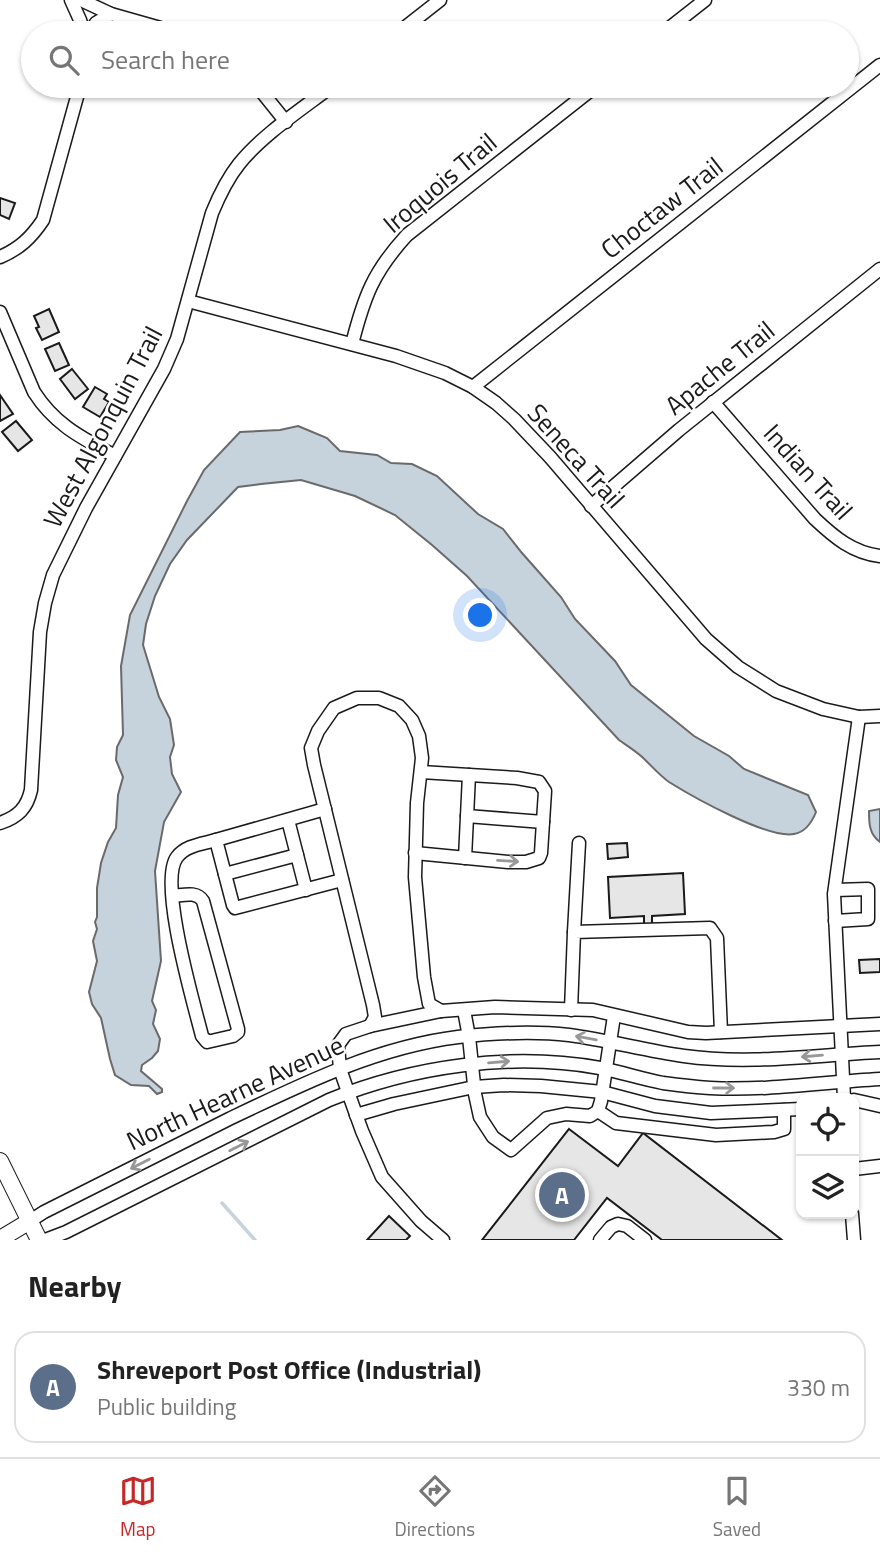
<!DOCTYPE html>
<html lang="en">
<head>
<meta charset="utf-8">
<style>
  body { margin:0; font-family:"Titillium Web",sans-serif; background:#f6f6f6; color:#222 }
  .controls { position:absolute; right:21px; bottom:21px; display:grid; overflow:hidden; border-radius:14px; box-shadow:0 2px 5px #0004 }
  .controls button { width:63px; height:63px; display:grid; place-items:center; padding:0; border:0; border-bottom:2px solid #e0e0e0; background:#fff; color:#222; font:35px sans-serif }
  .you { position:absolute; left:481px; top:616px; width:24px; height:24px; margin:-18px; border:5px solid #fff; border-radius:50%; background:#1a73e8; box-shadow:0 0 0 10px #1a73e833 }
  .badge { display:grid; place-items:center; width:46px; height:46px; border-radius:50%; background:#c62828; color:#fff; font-size:23px; font-weight:700 }
  .pin { position:absolute; translate:-50% -50%; border:4px solid #fff; box-shadow:0 2px 7px #0006 }
  .list { margin:0; padding:0; list-style:none }
  h2 { display:flex; justify-content:space-between; align-items:center; height:91px; margin:0; padding:0 28px; font-size:30px }
  h2 small { font-size:23px; font-weight:400; color:#767676 }
  .list li { display:grid; grid-template-columns:46px 1fr auto; gap:21px; align-items:center; box-sizing:border-box; height:112px; margin:0 14px 14px; padding:0 14px; border:2px solid #e0e0e0; border-radius:21px }
  .list b { display:block; font-size:26px; white-space:nowrap }
  .list p { margin:0; font-size:23px; white-space:nowrap; color:#767676 }
  .list em { font-size:23px; font-style:normal; color:#767676 }
  .icon { flex:none; width:38px; height:38px; fill:none; stroke:currentColor; stroke-width:2; stroke-linecap:round; stroke-linejoin:round }
  .map { position:relative; flex:none; width:880px; height:1240px; overflow:hidden }
  .search { position:absolute; background:#fff; box-shadow:0 2px 5px #0004; left:21px; right:21px; top:21px; height:77px; display:flex; align-items:center; gap:18px; box-sizing:border-box; padding:0 24px; border-radius:38px; color:#767676; font-size:26px }
  .sheet { height:217px; background:#fff }
  nav { display:flex; justify-content:space-around; align-items:center; box-sizing:border-box; height:98px; border-top:2px solid #e0e0e0; background:#fff; font-size:19px; color:#767676 }
  nav a { display:grid; justify-items:center; gap:4px }
  nav .on { color:#c62828 }
  .map>svg:first-child { display:block }
  .water { fill:#c6d2dc; stroke:#6a6a6a; stroke-width:2 }
  .lines { fill:none; stroke-linecap:round; stroke-linejoin:round }
  .stream { stroke:#c6d2dc; stroke-width:3.5 }
  .building { fill:#e6e6e6; stroke:#1a1a1a; stroke-width:2 }
  .minor-casing { stroke:#1a1a1a; stroke-width:15 }
  .major-casing { stroke:#1a1a1a; stroke-width:18 }
  .minor { stroke:#fff; stroke-width:12 }
  .major { stroke:#fff; stroke-width:16 }
  .oneway { stroke:#989898 }
  .labels { text-anchor:middle; stroke-width:5; stroke-linejoin:round; paint-order:stroke }
  .street-label { font-size:26px; fill:#1a1a1a; stroke:#fff }
</style>
</head>
<body>
<div class="map">
<svg width="880" height="1240" viewBox="0 0 880 1240">
  <rect width="100%" height="100%" fill="#fff"/>
  <g class="water">
    <path d="M298,426L327,438L340,451L377,455L391,463L412,464L437,476L478,514L503,529L522,553L561,597L575,619L615,661L631,685L694,736L729,756L744,769L808,795L816,812C812,822 806,832 794,834C768,839 693,797 669,782C659,775 650,764 641,756C634,750 626,745 619,740L467,576L432,545L395,515L355,496L301,480L261,484L238,487L187,540L170,564L155,596L146,624L143,645L159,697L170,719L174,745L170,757L172,774L181,792L164,822L155,871L161,961L152,1001L156,1010L153,1024L160,1039L158,1051L152,1058L142,1065L141,1071L162,1089V1092L157,1094L149,1086L131,1085L115,1075L110,1059L101,1018L92,1004L89,992L97,961L93,941L97,929L95,922L97,917V888L101,863L108,842L116,828L118,795L123,777L116,760L117,747L123,735L121,666L130,615L187,501L204,470L240,432L280,430Z"/>
    <path d="M880,809V842C869,834 869,823 869,811Z"/>
  </g>
  <g class="lines">
    <path class="stream" d="M222,1203L255,1240"/>
  </g>
  <g class="building">
    <path d="M0,198L15,203L9,219L0,215Z"/>
    <path d="M49,309L59,332L42,340L36,328L39,327L34,316Z"/>
    <path d="M59,343L69,365L55,371L45,349Z"/>
    <path d="M72,369L88,389L75,399L60,379Z"/>
    <path d="M95,387L107,394L104,399L109,402L100,417L83,407Z"/>
    <path d="M0,395L13,414L0,421Z"/>
    <path d="M16,421L32,440L18,451L2,432Z"/>
    <path d="M627,843L628,857L608,859L607,844Z"/>
    <path d="M683,873L685,914L652,916V924H644V916L610,918L608,877Z"/>
    <path d="M880,959V972L860,973L859,960Z"/>
    <path d="M569,1129L618,1166L643,1133L782,1240H662L607,1198L574,1240H482Z"/>
    <path d="M389,1216L410,1236L406,1240H367Z"/>
  </g>
  <g class="lines">
    <defs>
      <g id="minor">
        <path d="M71,0L80,20L84,33"/>
        <path d="M81,0L111,14L178,33"/>
        <path d="M89,33L96,23L111,14"/>
        <path d="M398,33L440,0"/>
        <path d="M663,33L705,0"/>
        <path d="M257,86L286,122"/>
        <path d="M0,257C19,249 31,238 43,220L80,86"/>
        <path d="M188,301L396,356L445,373L473,387L496,403L514,419L550,457L706,639L738,667L776,691L823,709L859,717L880,716"/>
        <path d="M0,312L34,392C55,425 82,438 115,456"/>
        <path d="M352,344C364,297 373,272 407,235L596,86"/>
        <path d="M473,387L880,65"/>
        <path d="M713,402L815,519C834,537 853,553 880,556"/>
        <path d="M591,506L679,430L880,269"/>
        <path d="M325,809L216,840L233,905L235,908L342,880"/>
        <path d="M467,816L543,822"/>
        <path d="M288,820L297,855"/>
        <path d="M0,823C18,817 27,808 31,790L40,632L45,603L53,575L86,508L164,369L177,339L212,213C219,196 227,179 239,164C262,135 302,109 332,86"/>
        <path d="M415,853L508,862H526L539,858L541,853L545,791L539,782L517,778L421,772"/>
        <path d="M465,858L469,775"/>
        <path d="M225,874L297,855L306,890"/>
        <path d="M835,890L868,889V919L835,921"/>
        <path d="M173,896C184,895 197,891 203,901L238,1029V1032L233,1036L207,1042L202,1036C194,1004 158,882 177,857C186,845 203,844 216,840"/>
        <path d="M574,932L579,843"/>
        <path d="M464,1010L469,1037L475,1094L480,1117L493,1137L511,1150L547,1118L566,1114L590,1116L598,1111L601,1101L614,1016"/>
        <path d="M571,1010L574,932L710,928L717,938L721,1032"/>
        <path d="M370,1026L375,1017L373,1005L314,765L311,748L318,731L334,708L357,698H379L399,706L412,720L419,736L422,758L417,803L415,877L424,977L429,1004L441,1011"/>
        <path d="M844,1098L834,894L859,717"/>
        <path d="M854,1100L880,1106"/>
        <path d="M598,1111L616,1123L716,1135L774,1132L784,1129V1110"/>
        <path d="M356,1115L394,1104L474,1087L504,1085L541,1086L602,1092L655,1106L711,1113L801,1109"/>
        <path d="M854,1169L880,1166"/>
        <path d="M852,1214L854,1240"/>
        <path d="M30,1221L44,1212C106,1181 167,1150 229,1119C302,1084 377,1047 458,1037C494,1033 533,1031 569,1035C608,1040 646,1051 684,1056C749,1065 815,1055 880,1052"/>
        <path d="M45,1240L66,1232L329,1100C413,1066 511,1052 600,1068C621,1072 642,1079 663,1083C678,1085 695,1087 710,1088C767,1091 824,1082 880,1079"/>
        <path d="M443,1240L421,1221L382,1177L362,1131L348,1092L340,1069L338,1045L346,1034L370,1026L441,1011L495,1007L593,1010L688,1032L706,1033L880,1024"/>
        <path d="M600,1240L611,1227L618,1224L627,1226L645,1240"/>
      </g>
      <g id="major">
        <path d="M0,1161L39,1240"/>
        <path d="M0,1239L30,1221"/>
      </g>
    </defs>
    <use href="#minor" class="minor-casing"/>
    <use href="#major" class="major-casing"/>
    <use href="#minor" class="minor"/>
    <use href="#major" class="major"/>
  </g>
  <defs><path id="oneway-shaft" d="M-6 0H5M1.5-3L5.5 0L1.5 3" fill="none" stroke-width="1.6" stroke-linecap="round" stroke-linejoin="round" transform="scale(1.75)"/></defs>
  <g class="oneway">
    <use href="#oneway-shaft" transform="translate(508 861) rotate(3)"/>
    <use href="#oneway-shaft" transform="translate(586 1038) rotate(-170)"/>
    <use href="#oneway-shaft" transform="translate(812 1056) rotate(175)"/>
    <use href="#oneway-shaft" transform="translate(499 1062) rotate(-5)"/>
    <use href="#oneway-shaft" transform="translate(724 1088)"/>
    <use href="#oneway-shaft" transform="translate(239 1146) rotate(-27)"/>
    <use href="#oneway-shaft" transform="translate(140 1164) rotate(153)"/>
  </g>
  <g class="labels">
    <g class="street-label">
      <text transform="translate(440 183) rotate(-40)" y="9">Iroquois Trail</text>
      <text transform="translate(662 208) rotate(-38)" y="9">Choctaw Trail</text>
      <text transform="translate(720 368) rotate(-39)" y="9">Apache Trail</text>
      <text transform="translate(103 427) rotate(-62)" y="9">West Algonquin Trail</text>
      <text transform="translate(576 456) rotate(48)" y="9">Seneca Trail</text>
      <text transform="translate(808 472) rotate(48)" y="9">Indian Trail</text>
      <text transform="translate(235 1093) rotate(-25)" y="9">North Hearne Avenue</text>
    </g>
  </g>
</svg>
<div class="controls">
<button><svg class="icon" aria-label="locate" viewBox="0 0 24 24"><circle cx="12" cy="12" r="6"/><path d="M12 2v4M12 18v4M2 12h4M18 12h4"/></svg></button>
<button><svg class="icon" aria-label="layers" viewBox="0 0 24 24"><path d="M12 4l9 5-9 5-9-5zM3 14l9 5 9-5"/></svg></button>
</div>
<div class="you"></div>
<div class="pin badge" style="left:562px;top:1195px;background:#5c6f8a">A</div>
<div class="search"><svg class="icon" aria-label="search" viewBox="0 0 24 24"><circle cx="10" cy="10" r="6"/><path d="M15 15l6 6"/></svg>Search here</div>
</div>
<section class="sheet">
<h2>Nearby<small></small></h2>
<ul class="list">
<li><span class="badge" style="background:#5c6f8a">A</span><div><b>Shreveport Post Office (Industrial)</b><p>Public building</p></div><em>330 m</em></li>
</ul>
</section>
<nav>
<a class="on"><svg class="icon" aria-label="map" viewBox="0 0 24 24"><path d="M3 6l6-2 6 2 6-2v14l-6 2-6-2-6 2zM9 4v14M15 6v14"/></svg>Map</a>
<a><svg class="icon" aria-label="directions" viewBox="0 0 24 24"><path d="M12 3l9 9-9 9-9-9zM9 14v-3h6M13 9l2 2-2 2"/></svg>Directions</a>
<a><svg class="icon" aria-label="saved" viewBox="0 0 24 24"><path d="M7 4h10v16l-5-4-5 4z"/></svg>Saved</a>
</nav>
</body>
</html>
